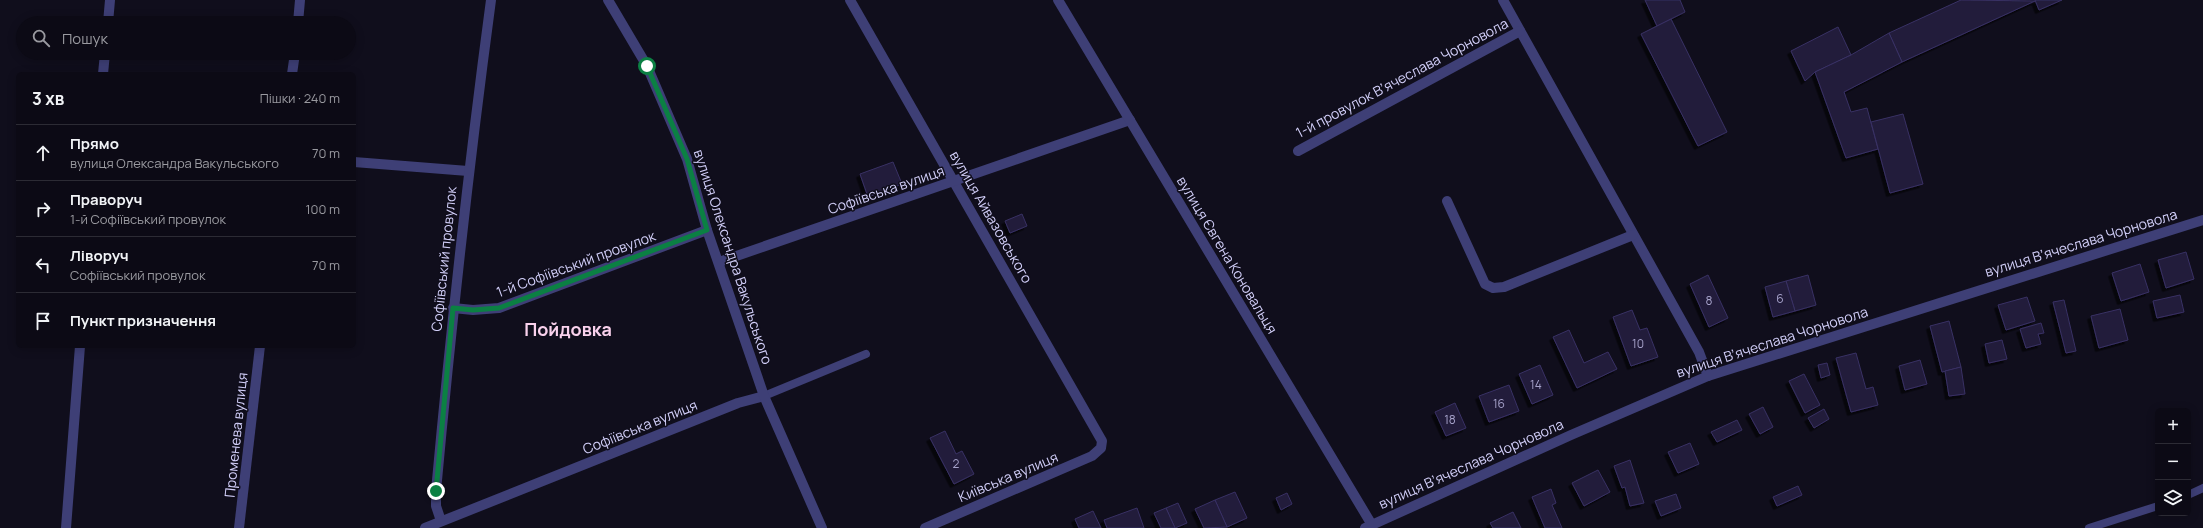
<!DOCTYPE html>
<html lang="uk">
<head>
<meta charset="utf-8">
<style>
  body { margin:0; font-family:Manrope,sans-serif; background:#15131e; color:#f1f3f6 }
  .controls { position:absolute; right:12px; bottom:12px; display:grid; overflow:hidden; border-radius:6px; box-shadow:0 2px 10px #0003 }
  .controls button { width:36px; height:36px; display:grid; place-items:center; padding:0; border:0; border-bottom:1px solid #2c2b34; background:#0c0a15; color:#f1f3f6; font:20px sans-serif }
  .stop { position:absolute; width:12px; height:12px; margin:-9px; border:3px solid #0b8043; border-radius:50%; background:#fff }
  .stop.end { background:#0b8043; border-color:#fff; box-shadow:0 1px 4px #0008 }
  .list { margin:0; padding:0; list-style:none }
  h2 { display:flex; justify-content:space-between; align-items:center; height:52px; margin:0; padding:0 16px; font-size:17px }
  h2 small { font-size:13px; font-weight:400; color:#9a9aa0 }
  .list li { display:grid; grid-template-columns:26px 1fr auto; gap:12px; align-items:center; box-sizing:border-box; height:56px; padding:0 16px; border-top:1px solid #2c2b34 }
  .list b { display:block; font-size:15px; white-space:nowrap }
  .list p { margin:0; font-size:13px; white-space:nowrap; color:#9a9aa0 }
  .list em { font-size:13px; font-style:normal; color:#9a9aa0 }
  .icon { flex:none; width:22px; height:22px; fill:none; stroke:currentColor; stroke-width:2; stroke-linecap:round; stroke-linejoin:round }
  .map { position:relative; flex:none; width:2203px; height:528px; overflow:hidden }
  .search { position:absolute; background:#0c0a15; box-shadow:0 2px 10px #0003; left:16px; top:16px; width:340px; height:44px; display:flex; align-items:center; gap:10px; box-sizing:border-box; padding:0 14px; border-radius:22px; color:#9a9aa0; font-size:15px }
  .panel { position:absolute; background:#0c0a15; box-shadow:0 2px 10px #0003; left:16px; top:72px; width:340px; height:276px; border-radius:6px }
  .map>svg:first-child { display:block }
  .building { fill:#211c3b; stroke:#393164; filter:url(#shadow) }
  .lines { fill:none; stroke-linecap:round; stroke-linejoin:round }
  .service { stroke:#3e3f76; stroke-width:8 }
  .minor { stroke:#3e3f76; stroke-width:10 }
  .tertiary { stroke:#3e3f76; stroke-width:10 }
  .route { stroke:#0b8043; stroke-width:5 }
  .labels { text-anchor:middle; stroke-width:3; stroke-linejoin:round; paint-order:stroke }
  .number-label { font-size:12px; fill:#a6a2ca }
  .street-label { font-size:14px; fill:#d2cff9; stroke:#100e1c }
  .district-label { font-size:18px; font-weight:bold; fill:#f9d1ec; stroke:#100e1c }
</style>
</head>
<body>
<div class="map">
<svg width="2203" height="528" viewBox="0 0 2203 528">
  <defs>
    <filter id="shadow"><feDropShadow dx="-3.5" dy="3.5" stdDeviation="0" flood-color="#0009"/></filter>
  </defs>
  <rect width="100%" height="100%" fill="#100e1c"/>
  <g class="building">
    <path d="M1645,0H1680L1685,12L1657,26Z"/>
    <path d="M1961,0L2035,1L1902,62L1889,33Z"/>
    <path d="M2035,0H2062L2039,10Z"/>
    <path d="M1671,19L1727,132L1698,146L1641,34Z"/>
    <path d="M1838,27L1851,55L1815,72L1805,81L1791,51Z"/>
    <path d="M1889,33L1902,62L1844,92L1851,112L1867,108L1878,149L1846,158L1815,72L1851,55Z"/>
    <path d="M1903,114L1923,184L1890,193L1871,122Z"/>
    <path d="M893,162L902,184L868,197L860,174Z"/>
    <path d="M1022,214L1027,226L1010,233L1005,221Z"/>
    <path d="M2186,252L2194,279L2166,288L2158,260Z"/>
    <path d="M2140,264L2149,292L2121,301L2112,273Z"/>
    <path d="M1708,275L1728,318L1709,327L1690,284Z"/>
    <path d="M1808,275L1816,305L1795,311L1786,281Z"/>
    <path d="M1786,281L1795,311L1773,317L1765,287Z"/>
    <path d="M2180,295L2184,312L2157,318L2153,301Z"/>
    <path d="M2027,297L2035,321L2006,330L1998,305Z"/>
    <path d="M2064,300L2076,351L2066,353L2053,302Z"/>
    <path d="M2120,309L2128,340L2099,348L2091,316Z"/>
    <path d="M1632,310L1640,330L1647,328L1658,357L1631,366L1613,317Z"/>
    <path d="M1949,321L1961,367L1942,372L1930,326Z"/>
    <path d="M2041,323L2044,333L2038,334L2041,344L2026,348L2020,329Z"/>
    <path d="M1569,330L1584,363L1608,352L1617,369L1577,388L1553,337Z"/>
    <path d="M2002,340L2007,359L1989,363L1985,344Z"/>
    <path d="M1856,353L1866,389L1873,387L1878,405L1851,412L1836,358Z"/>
    <path d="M1920,360L1927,384L1905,390L1899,366Z"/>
    <path d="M1827,363L1830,375L1821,378L1818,365Z"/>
    <path d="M1540,365L1553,395L1532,404L1519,374Z"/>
    <path d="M1961,367L1965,394L1949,396L1945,371Z"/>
    <path d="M1804,374L1820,405L1805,413L1789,381Z"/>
    <path d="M1509,385L1519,411L1489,422L1479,396Z"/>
    <path d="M1455,403L1466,428L1446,436L1435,412Z"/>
    <path d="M1763,407L1773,427L1760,434L1749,414Z"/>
    <path d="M1824,409L1829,419L1814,428L1808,418Z"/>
    <path d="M1737,420L1742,430L1717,442L1711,432Z"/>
    <path d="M945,431L956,454L962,451L974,474L954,484L930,438Z"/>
    <path d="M1690,443L1699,464L1678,473L1668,452Z"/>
    <path d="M1630,460L1644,503L1630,506L1625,487L1622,488L1614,466Z"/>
    <path d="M1598,470L1610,492L1584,506L1572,483Z"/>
    <path d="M1798,486L1802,495L1777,506L1773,497Z"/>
    <path d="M1551,489L1556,503L1552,505L1562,528H1545L1532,497Z"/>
    <path d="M1235,492L1247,518L1227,527L1215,500Z"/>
    <path d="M1287,493L1292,504L1281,510L1276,498Z"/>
    <path d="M1676,494L1681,508L1661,516L1655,501Z"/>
    <path d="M1215,500L1227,527L1204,528L1195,509Z"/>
    <path d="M1178,503L1187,523L1175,528L1166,508Z"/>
    <path d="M1137,508L1144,528H1107L1104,520Z"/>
    <path d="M1166,508L1175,528H1161L1154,513Z"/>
    <path d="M1093,511L1101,528H1079L1075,519Z"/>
    <path d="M1513,512L1521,528H1493L1490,523Z"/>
  </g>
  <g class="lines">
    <g class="service">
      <path d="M764,396L866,354"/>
      <path d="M2188,495L2203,488"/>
      <path d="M2089,528L2158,506"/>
    </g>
    <g class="minor">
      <path d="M850,0L1102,441L1101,448L1092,456L925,528"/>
      <path d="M1503,0L1699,352L1708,376"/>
      <path d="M108,23L110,0"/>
      <path d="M298,23L300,0"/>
      <path d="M103,74L105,53"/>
      <path d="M292,74L295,53"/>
      <path d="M1298,151L1520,31"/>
      <path d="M354,162L468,171"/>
      <path d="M1447,201L1485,284L1493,288L1504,287L1633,235"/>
      <path d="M719,262L1130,120"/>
      <path d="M453,308L473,310L499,308L707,230"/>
      <path d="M441,521L436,506V491C451,327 469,164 491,0"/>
      <path d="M66,528L80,346"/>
      <path d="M239,528L260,346"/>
      <path d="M425,528L738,403L764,396"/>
    </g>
    <g class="tertiary">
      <path d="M608,0L647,66L687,159L707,230L764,396L822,528"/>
      <path d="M1058,0L1372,525"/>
      <path d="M1365,528L1571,435L1708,376L2203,220"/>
    </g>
  </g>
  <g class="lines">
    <path class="route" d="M436,491L453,308L473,310L499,308L707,230L687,159L647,66"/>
  </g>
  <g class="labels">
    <g class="number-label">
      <text x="1780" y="303">6</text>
      <text x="1709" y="305">8</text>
      <text x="1638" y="348">10</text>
      <text x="1536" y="389">14</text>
      <text x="1499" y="408">16</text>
      <text x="1450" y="424">18</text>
      <text x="956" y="468">2</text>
    </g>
    <g class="street-label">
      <text transform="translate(1402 78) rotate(-28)" y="5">1-й провулок Вʼячеслава Чорновола</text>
      <text transform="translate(886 190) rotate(-19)" y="5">Софіївська вулиця</text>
      <text transform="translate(991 217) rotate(60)" y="5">вулиця Айвазовського</text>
      <text transform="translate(2081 243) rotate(-17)" y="5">вулиця Вʼячеслава Чорновола</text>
      <text transform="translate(1227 255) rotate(59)" y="5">вулиця Євгена Коновальця</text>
      <text transform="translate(733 257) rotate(72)" y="5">вулиця Олександра Вакульського</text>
      <text transform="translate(444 259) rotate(-84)" y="5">Софіївський провулок</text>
      <text transform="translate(576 264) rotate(-20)" y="5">1-й Софіївський провулок</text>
      <text transform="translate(1772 342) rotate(-18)" y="5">вулиця Вʼячеслава Чорновола</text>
      <text transform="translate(640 427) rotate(-22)" y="5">Софіївська вулиця</text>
      <text transform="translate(236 435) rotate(-84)" y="5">Променева вулиця</text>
      <text transform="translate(1471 464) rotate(-24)" y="5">вулиця Вʼячеслава Чорновола</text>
      <text transform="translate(1008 477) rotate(-23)" y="5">Київська вулиця</text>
    </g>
    <g class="district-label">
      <text x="568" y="336">Пойдовка</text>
    </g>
  </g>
</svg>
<div class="controls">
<button>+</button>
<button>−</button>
<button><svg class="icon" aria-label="layers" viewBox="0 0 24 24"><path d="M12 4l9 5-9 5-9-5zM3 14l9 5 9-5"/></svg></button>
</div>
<div class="stop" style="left:647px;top:66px"></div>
<div class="stop end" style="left:436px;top:491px"></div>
<div class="search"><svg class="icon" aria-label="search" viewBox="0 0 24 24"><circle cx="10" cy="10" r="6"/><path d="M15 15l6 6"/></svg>Пошук</div>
<section class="panel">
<h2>3 хв<small>Пішки · 240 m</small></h2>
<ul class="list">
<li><svg class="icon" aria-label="ahead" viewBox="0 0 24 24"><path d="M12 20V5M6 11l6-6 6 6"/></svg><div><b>Прямо</b><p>вулиця Олександра Вакульського</p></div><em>70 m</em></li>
<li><svg class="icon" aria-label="right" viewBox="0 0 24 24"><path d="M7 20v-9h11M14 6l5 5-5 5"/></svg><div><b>Праворуч</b><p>1-й Софіївський провулок</p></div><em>100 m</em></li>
<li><svg class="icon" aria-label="left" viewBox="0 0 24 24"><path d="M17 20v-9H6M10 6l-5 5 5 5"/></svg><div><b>Ліворуч</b><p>Софіївський провулок</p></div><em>70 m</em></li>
<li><svg class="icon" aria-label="arrive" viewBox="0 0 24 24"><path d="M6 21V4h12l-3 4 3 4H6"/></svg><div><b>Пункт призначення</b></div></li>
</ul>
</section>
</div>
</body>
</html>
